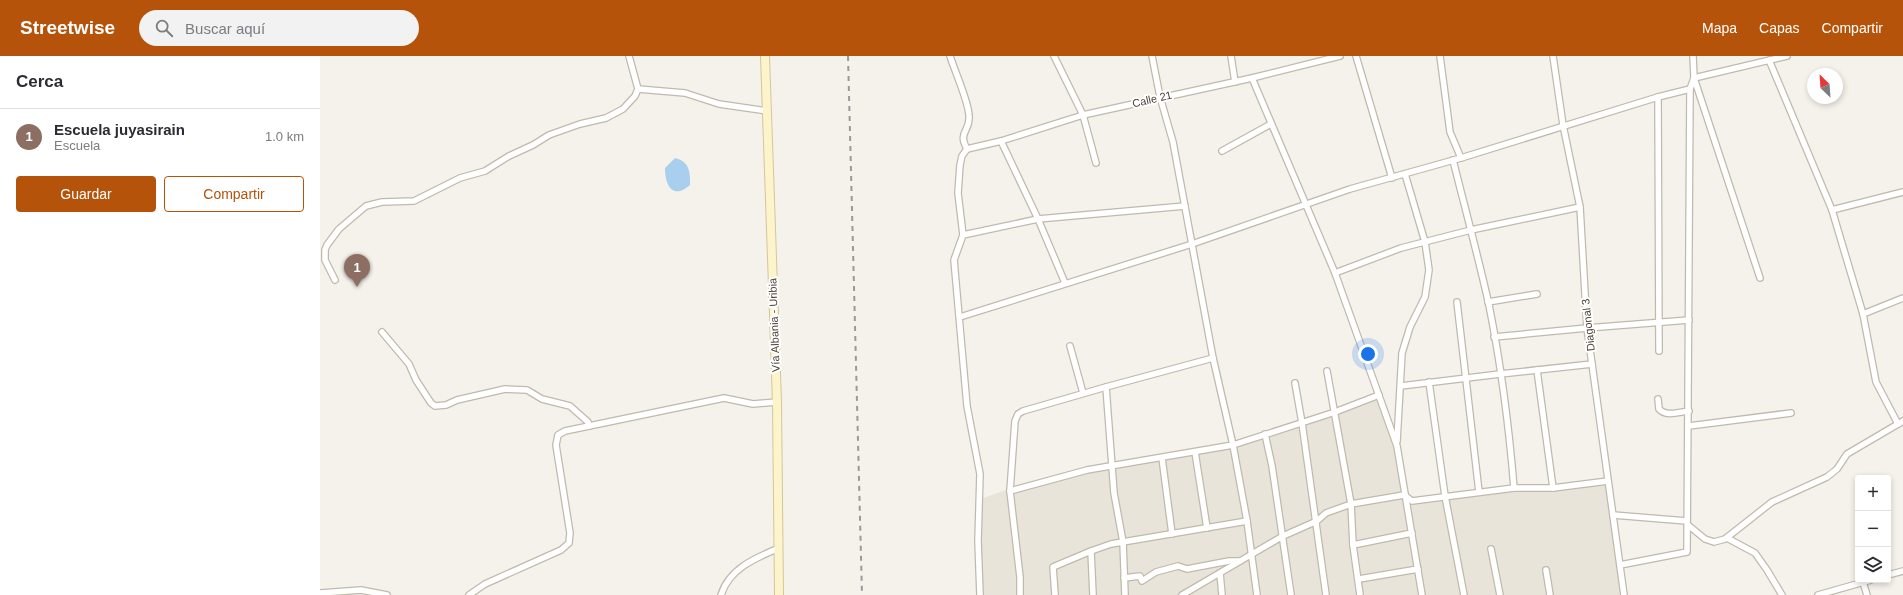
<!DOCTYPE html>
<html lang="es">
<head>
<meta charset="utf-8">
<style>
  body { margin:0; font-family:Helvetica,sans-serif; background:#f2f2f3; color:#2b2b33 }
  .controls { position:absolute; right:12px; bottom:12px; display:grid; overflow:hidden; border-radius:4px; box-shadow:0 2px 6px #0003 }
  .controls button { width:36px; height:36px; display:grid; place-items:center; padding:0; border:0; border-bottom:1px solid #e1e1e2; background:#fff; color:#2b2b33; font:20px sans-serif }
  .compass { position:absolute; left:1487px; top:12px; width:36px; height:36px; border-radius:50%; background:#fff; box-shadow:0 2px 6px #0003; rotate:335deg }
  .you { position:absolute; left:1048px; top:298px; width:14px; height:14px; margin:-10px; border:3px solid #fff; border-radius:50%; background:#1a73e8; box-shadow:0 0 0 6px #1a73e833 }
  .badge { display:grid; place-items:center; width:26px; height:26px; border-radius:50%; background:#b45309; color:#fff; font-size:13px; font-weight:700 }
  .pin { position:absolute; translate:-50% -33px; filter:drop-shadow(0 1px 2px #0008) }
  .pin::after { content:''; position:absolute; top:21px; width:14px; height:12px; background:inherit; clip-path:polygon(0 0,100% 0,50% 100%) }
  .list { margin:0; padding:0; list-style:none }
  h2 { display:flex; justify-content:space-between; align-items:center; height:52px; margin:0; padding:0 16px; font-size:17px }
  h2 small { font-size:13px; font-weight:400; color:#7c7c81 }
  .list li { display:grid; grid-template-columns:26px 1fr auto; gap:12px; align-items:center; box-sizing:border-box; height:56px; padding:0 16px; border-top:1px solid #e1e1e2 }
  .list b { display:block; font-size:15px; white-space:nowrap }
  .list p { margin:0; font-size:13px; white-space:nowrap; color:#7c7c81 }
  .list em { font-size:13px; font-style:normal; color:#7c7c81 }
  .actions { display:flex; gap:8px; padding:12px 16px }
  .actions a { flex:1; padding:9px 0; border:1px solid #b45309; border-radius:4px; text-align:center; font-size:14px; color:#b45309 }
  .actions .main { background:#b45309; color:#fff }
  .icon { flex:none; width:22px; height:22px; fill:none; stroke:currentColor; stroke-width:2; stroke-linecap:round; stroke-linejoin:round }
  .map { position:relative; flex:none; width:1583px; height:539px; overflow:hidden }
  header { display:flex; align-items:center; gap:24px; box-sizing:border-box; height:56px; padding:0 20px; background:#b45309; color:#fff }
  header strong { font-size:19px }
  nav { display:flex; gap:22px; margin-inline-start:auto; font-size:14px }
  .search { width:280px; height:36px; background:#f2f2f3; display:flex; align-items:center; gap:10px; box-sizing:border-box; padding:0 14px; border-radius:22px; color:#7c7c81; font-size:15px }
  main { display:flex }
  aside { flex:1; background:#fff }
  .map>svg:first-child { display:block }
  .residential { fill:#e9e4d9 }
  .water { fill:#a9cfef }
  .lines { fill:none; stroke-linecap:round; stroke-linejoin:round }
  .street-casing { stroke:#c0baad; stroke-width:8 }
  .secondary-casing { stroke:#d3c79b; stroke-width:10 }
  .street { stroke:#fff; stroke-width:5.5 }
  .secondary { stroke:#fdf4cc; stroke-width:8 }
  .rail { stroke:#999; stroke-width:2; stroke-dasharray:5 5; stroke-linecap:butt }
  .labels { text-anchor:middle; stroke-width:4; stroke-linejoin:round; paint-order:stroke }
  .street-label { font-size:11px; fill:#494338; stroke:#fff }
</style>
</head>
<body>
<header>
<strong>Streetwise</strong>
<div class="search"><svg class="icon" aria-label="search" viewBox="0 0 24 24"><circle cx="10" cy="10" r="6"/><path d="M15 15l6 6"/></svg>Buscar aquí</div>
<nav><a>Mapa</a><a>Capas</a><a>Compartir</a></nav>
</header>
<main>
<aside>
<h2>Cerca<small></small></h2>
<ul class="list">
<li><span class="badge" style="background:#8d6e63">1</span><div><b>Escuela juyasirain</b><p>Escuela</p></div><em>1.0 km</em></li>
</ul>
<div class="actions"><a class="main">Guardar</a><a>Compartir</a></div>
</aside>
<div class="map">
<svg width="1583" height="539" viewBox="0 0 1583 539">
  <rect width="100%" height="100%" fill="#f5f2eb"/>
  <path class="residential" d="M1056,340L1073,384L1090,446L1289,424L1304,539H656L655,445L694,431L795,407L910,386Z"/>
  <path class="water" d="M355,102C370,106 370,116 370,129C353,144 345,130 345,112Z"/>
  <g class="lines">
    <defs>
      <g id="street">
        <path d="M630,0C635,16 648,44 649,59C651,76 637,75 647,93"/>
        <path d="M734,0L763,59L776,107"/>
        <path d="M832,0L840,41L853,86L893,302L913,389L927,465L937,539"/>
        <path d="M911,0L915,26"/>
        <path d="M1036,0L1072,122"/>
        <path d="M1120,0L1130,76L1141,102"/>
        <path d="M1233,0L1243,69L1260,151L1267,272L1304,539"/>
        <path d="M1373,0L1374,22L1440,222"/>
        <path d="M1449,4L1512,154L1543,258L1556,326L1578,368"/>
        <path d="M932,22L1015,217L1077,390L1102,539"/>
        <path d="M318,33L365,37L399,48L447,55"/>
        <path d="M1338,41L1339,295"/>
        <path d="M681,85L718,163L745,227"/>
        <path d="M647,93L642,100L640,109L638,137L643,179L634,204L647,350L660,418L658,485L660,539"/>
        <path d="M647,93L681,85L763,59L932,22L1020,0"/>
        <path d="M902,95L951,68"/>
        <path d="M1133,104C1145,152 1158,200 1169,249C1181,309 1189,371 1194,432"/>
        <path d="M1512,154L1583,136"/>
        <path d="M643,179L718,163L865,150"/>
        <path d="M1015,217L1081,192L1151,174L1260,151"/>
        <path d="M15,224L5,204V194L7,189L19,173L46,150L62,146L94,145L140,122L165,115L189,100L213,89L229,79L260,68L286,62L303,53L315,40L318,33L309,0"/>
        <path d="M1137,246L1159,436"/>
        <path d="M1168,246L1217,238"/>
        <path d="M1543,258L1583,242"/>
        <path d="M640,261L872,188L1030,133L1141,102L1338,41L1370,33L1374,22L1467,0"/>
        <path d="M62,276L89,308L96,324L111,347L115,350L126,349L137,344L185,333L207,334L222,343L250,350L268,366L269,370"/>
        <path d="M1174,281L1267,272L1369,264"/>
        <path d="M750,290L763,337"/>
        <path d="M1217,314L1233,432"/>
        <path d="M1007,315L1031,448L1033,489L1040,539"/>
        <path d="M1109,326L1125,440L1144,539"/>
        <path d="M975,327L982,367L1006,539"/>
        <path d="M1081,330L1180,318L1272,308"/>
        <path d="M1338,343L1339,353C1346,361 1359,356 1369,355"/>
        <path d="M1369,370L1471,357"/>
        <path d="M945,378L952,410L971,539"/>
        <path d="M1077,385L1082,297L1090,271L1105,241L1109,214L1105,186L1085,118"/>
        <path d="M875,396L887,472"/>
        <path d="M842,402L852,478"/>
        <path d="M690,435L767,414L913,389L1015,356L1059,339"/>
        <path d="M1293,459L1367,465"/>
        <path d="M1368,469L1385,483L1394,486L1405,483L1452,446L1507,421L1517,413L1527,398L1583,365"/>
        <path d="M1407,482L1435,497L1447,514L1462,539"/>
        <path d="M1033,489L1092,477"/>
        <path d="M1171,493L1180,539"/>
        <path d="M1300,509L1367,496L1370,33"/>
        <path d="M1226,514L1230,539"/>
        <path d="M900,517L902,539"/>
        <path d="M1568,519L1583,515"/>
        <path d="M804,522L820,520L822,525L836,516L858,510L867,513L909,505H920"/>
        <path d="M1039,523L1098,513"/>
        <path d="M1543,526L1547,539"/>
        <path d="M0,537L41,534L67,539"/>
        <path d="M149,539L165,528L241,494L249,487L250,477L236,389L238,379L245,375L404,342L433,348L457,346"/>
        <path d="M401,539C409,513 435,502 459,492"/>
        <path d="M700,539V521L690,435L695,365L698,358L703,355L786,331"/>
        <path d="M735,539L733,511L771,495"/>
        <path d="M773,539L771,495L791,488L927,465"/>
        <path d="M805,539L803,486L794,437L786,331L893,302"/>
        <path d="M862,539L963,480L997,465L1006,457L1031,448L1084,439L1092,445L1194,432H1233L1288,425"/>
        <path d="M1498,539L1551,524"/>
      </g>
      <path id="secondary" d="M445,0L457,346L459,539"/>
    </defs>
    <use href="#street" class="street-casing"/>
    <use href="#secondary" class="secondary-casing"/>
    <use href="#street" class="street"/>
    <use href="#secondary" class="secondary"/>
    <path class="rail" d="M528,0L542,539"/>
  </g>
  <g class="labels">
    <g class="street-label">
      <text transform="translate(832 43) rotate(-13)" y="4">Calle 21</text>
      <text transform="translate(454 269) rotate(-92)" y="4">Vía Albania - Uribia</text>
      <text transform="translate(1268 269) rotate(-96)" y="4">Diagonal 3</text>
    </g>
  </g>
</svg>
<div class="controls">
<button>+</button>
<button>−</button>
<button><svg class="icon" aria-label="layers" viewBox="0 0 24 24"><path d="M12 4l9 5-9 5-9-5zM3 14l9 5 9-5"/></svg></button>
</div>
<svg class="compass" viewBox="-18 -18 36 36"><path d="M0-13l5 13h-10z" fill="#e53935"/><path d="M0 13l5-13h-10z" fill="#7c7c81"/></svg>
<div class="you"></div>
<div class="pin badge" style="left:37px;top:231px;background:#8d6e63">1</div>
</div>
</main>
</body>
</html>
